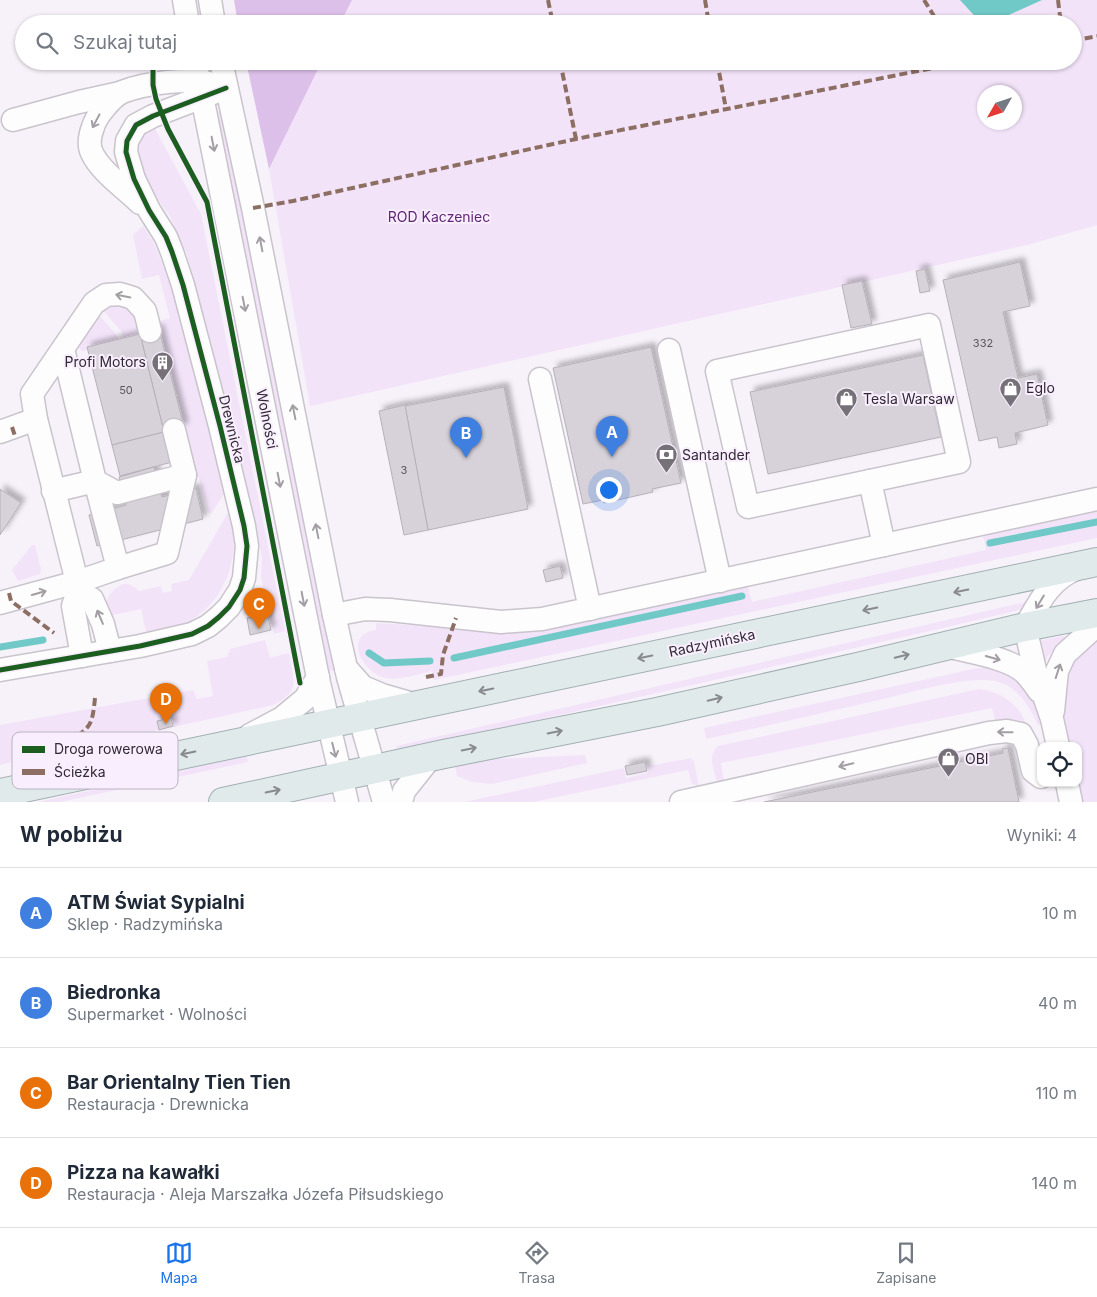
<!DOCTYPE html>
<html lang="pl">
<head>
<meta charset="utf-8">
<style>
  body { margin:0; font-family:Inter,sans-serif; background:#f6f6f7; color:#1f2937 }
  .controls { position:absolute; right:15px; bottom:15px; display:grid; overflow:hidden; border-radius:10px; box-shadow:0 1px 4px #0004 }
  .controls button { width:45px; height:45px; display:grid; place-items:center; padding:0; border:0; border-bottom:1px solid #e0e1e3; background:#fff; color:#1f2937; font:25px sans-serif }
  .compass { position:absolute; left:977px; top:85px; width:45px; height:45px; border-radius:50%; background:#fff; box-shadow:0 1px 4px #0004; rotate:231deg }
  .you { position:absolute; left:608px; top:489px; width:18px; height:18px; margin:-12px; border:4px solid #fff; border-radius:50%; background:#1a73e8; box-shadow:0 0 0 8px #1a73e833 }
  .badge { display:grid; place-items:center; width:32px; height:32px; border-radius:50%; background:#1a73e8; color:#fff; font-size:16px; font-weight:700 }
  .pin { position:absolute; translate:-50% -41px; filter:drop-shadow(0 1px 2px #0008) }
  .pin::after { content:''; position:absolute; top:26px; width:18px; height:15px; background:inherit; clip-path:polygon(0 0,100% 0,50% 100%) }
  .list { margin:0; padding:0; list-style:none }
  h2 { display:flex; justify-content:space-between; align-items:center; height:65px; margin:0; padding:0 20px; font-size:21px }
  h2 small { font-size:16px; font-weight:400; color:#747a83 }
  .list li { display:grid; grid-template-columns:32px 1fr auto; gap:15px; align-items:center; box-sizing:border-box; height:90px; padding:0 20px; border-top:1px solid #e0e1e3 }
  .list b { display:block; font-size:19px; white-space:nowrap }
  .list p { margin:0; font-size:16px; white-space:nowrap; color:#747a83 }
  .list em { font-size:16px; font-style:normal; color:#747a83 }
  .icon { flex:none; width:28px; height:28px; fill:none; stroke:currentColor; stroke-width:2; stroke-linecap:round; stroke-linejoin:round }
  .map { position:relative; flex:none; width:1097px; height:802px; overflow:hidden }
  .search { position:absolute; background:#fff; box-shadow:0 1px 4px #0004; left:15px; right:15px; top:15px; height:55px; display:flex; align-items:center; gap:12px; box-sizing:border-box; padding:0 18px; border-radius:28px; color:#747a83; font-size:19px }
  .sheet { height:425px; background:#fff }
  nav { display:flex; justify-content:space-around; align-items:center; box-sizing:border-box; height:70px; border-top:1px solid #e0e1e3; background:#fff; font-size:14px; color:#747a83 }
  nav a { display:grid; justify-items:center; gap:2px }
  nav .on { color:#1a73e8 }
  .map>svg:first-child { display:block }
  .green { fill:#f2e3f9; fill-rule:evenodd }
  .forest { fill:#ddc0ea }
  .water { fill:#71c9c7 }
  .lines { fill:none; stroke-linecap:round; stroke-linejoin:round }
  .stream { stroke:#71c9c7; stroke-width:7 }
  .building { fill:#d7d1d9; stroke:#b6b0b9; filter:url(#shadow) }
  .minor-casing { stroke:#c9c4cc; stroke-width:25 }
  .major-casing { stroke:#a1afb2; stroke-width:30 }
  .minor { stroke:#fefdfe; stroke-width:22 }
  .major { stroke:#e1eaeb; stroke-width:28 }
  .quiet { stroke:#8d6e63; stroke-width:4; stroke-dasharray:8 4; stroke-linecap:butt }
  .cycleway-casing { stroke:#f8eefd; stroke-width:8 }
  .cycleway { stroke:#1b5e20; stroke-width:5 }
  .oneway { stroke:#a29ea3 }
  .oneway2 { stroke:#898a90 }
  .labels { text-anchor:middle; stroke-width:4; stroke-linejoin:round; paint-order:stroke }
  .number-label { font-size:11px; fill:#5a545d }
  .park-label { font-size:14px; fill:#612677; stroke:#f8eefd }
  .poi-label { font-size:14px; fill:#312a34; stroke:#f8eefd; text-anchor:start }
  .street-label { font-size:14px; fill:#312a34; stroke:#f8eefd }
  .key { fill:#f8eefd; stroke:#bcb3c1; stroke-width:1 }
  .key-label { font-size:14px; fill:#312a34 }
</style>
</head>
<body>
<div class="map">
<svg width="1097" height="802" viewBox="0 0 1097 802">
  <defs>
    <filter id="shadow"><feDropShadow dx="4.5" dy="-4.5" stdDeviation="2.5" flood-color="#0004"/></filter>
  </defs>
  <rect width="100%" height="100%" fill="#f7f2fa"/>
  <g class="green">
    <path d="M352,0H1097V225L1027,245L310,406L269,169L322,61H1073V24H340ZM984,92H1014V122H984Z"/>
    <path d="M215,110L221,113L229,142L334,670L327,672Z"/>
    <path d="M153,125L201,214L285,631L274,634L261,576L262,558L245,477L204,317L186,252L169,215L145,182L139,161L137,149L140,139L145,131Z"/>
    <path d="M143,226L154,243L171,285L220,474L224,494L211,514L208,512L197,471L188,458L186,429L160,329L154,323L170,318L159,275L142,279L133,235Z"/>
    <path d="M113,303L131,307L143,332L123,338L121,331L102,309Z"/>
    <path d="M98,314L115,333L118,339L87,347L88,350L82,351L78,347V344Z"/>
    <path d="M1097,510V538L434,680L432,671C419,674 398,681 386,678C362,673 342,634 376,630V623L495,630L746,585L748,587L752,602L986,550L983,535L985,534Z"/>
    <path d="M229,511C231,520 234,529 234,538C235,574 216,609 184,624C174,629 161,630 150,632H146L141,609L108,616C107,612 105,608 106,604C107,595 119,582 128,584C132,585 136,588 139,591L161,586L163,593L172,591L171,584L189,580Z"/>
    <path d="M32,545H35L41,569L40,574L18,581L12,570Z"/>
    <path d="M1030,601L1027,608L943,628L397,752L396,746Z"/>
    <path d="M1062,636L1065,637L1048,656L1043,668L1039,641Z"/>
    <path d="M265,640L270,658L289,653C293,680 302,691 273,705L92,745L90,738L63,743L64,749L0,765V725L193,690L197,699L213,696L207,661L227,657L230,649Z"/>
    <path d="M1097,641V802H1082L1078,782V746H1070L1059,693L1065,668L1087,645Z"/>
    <path d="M988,667C1024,673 1034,691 1041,725H1038C1029,706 1018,686 995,681C965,676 913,692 883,699C824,713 765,726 706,739L704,728L973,669Z"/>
    <path d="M979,689C1000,692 1019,703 1026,724L1014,720L996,723L992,708L721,763L724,781L717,782C714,769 707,756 718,746Z"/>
    <path d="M585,755L587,763L492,784L472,782L457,776L455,765L494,759Z"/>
    <path d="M247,756L248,762L60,802H38Z"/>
    <path d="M691,758L694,762L699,786L692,784L688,770L533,802H464L624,768L626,778L648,773V766Z"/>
  </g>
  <g class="forest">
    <path d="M234,0H352L340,24H238Z"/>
    <path d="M246,61H322L269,169Z"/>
  </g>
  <path class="water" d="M960,0H1042L989,24H982Z"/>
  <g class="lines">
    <g class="stream">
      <path d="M990,543L1097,522"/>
      <path d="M0,647L43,640"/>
      <path d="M369,653L384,663L430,661"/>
      <path d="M454,658L742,596"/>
    </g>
  </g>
  <g class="building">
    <path d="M1020,262L1030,306L1003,312L1018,378L1037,374L1048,425L1015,433L1017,444L999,448L997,437L979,441L943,280Z"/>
    <path d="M925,269L930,291L920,293L916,271Z"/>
    <path d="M862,281L872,324L851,328L842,285Z"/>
    <path d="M159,329L184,427L164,432L140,334Z"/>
    <path d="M140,334L164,432L112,445L87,347Z"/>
    <path d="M651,347L681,483L652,489L653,492L604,503L603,500L583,504L553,368Z"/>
    <path d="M923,355L941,437L768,474L750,392Z"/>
    <path d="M504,387L528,509L428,530L405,406Z"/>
    <path d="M405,405L428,530L404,535L379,411Z"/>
    <path d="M164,432L172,462L120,476L112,445Z"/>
    <path d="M154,467L162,497L196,488L203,519L97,546L89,515L126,505L119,477Z"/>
    <path d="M0,489L21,503L0,535Z"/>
    <path d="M560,566L563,578L546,582L543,570Z"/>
    <path d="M266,609L271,630L250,635L247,618L251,617L250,613Z"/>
    <path d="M171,718L173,726L159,730L157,721Z"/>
    <path d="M1008,748L1019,802H764L1003,753L1002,749Z"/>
    <path d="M645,762L647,771L627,775L625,766Z"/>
  </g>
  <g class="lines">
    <defs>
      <g id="minor">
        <path d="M184,0L188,24"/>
        <path d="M210,0L214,24"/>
        <path d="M195,61L319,683L347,802"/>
        <path d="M221,61L253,208L334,615L348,677L384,802"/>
        <path d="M13,120L79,102L120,93"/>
        <path d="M140,203C126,189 100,171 92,153C88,145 90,135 93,127C96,116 112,97 122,92C146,83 189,77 213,84"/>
        <path d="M929,325L959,462L748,507L717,371Z"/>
        <path d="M63,349L95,481L117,493L185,475"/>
        <path d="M669,350L720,581"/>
        <path d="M540,379L590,609"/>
        <path d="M0,432L36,419"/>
        <path d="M870,481L884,545"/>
        <path d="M118,568L167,553L185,475L174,430"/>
        <path d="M78,591L92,599L103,624L110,651"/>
        <path d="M0,603L77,582L118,568L95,481L53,491"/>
        <path d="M334,615L365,609L390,610L501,622L542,619L1097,499"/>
        <path d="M946,646C968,652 1007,657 1024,672C1030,678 1035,685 1039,691"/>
        <path d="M82,656L73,606L78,591L77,582L36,419L32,394L94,303L106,295L120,294L133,298L145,311L150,331"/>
        <path d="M346,668L363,687L382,695L417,705"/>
        <path d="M0,670L140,646L192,634L208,626L219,617L229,607L240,590L244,578L247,546L244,526L220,426L183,285L172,252L166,237L149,210L134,179L126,152L127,141L136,125L153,116L226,88"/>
        <path d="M1053,711L1057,671L1065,654L1097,625"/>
        <path d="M250,735L282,718L305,699L318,677"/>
        <path d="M1058,746L1052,719L1035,670L1025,627C1039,603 1049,580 1076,569"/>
        <path d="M1067,783L1071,802"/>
        <path d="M401,802L404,791L431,757"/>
        <path d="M681,802L989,733L1007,731L1021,734L1027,745L1033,771L1041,777"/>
      </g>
      <g id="major">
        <path d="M0,793L1097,562"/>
        <path d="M223,802L444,754L657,712L858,667L1025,627L1097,613"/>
      </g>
    </defs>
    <use href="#minor" class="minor-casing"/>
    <use href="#major" class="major-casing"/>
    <use href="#minor" class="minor"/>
    <use href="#major" class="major"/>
    <g class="quiet">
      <path d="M548,0L553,24"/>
      <path d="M705,0L709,24"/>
      <path d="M924,0L939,24"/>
      <path d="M1058,0L1061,24"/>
      <path d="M1073,41L1097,36"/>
      <path d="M560,61L576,139"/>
      <path d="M717,61L726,109"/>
      <path d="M253,208L293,201L576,139L968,61"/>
      <path d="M12,427L15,436"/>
      <path d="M9,593L11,601L54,633"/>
      <path d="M426,677L441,674L443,655L456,618"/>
      <path d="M66,755L68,743C91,726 92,727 95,698"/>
    </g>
    <defs>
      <g id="cycleway">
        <path d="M153,61V85L156,99L168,129L207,202L300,683"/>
        <path d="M0,670L140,646L192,634L208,626L219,617L229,607L240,590L244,578L247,546L244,526L220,426L183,285L172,252L166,237L149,210L134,179L126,152L127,141L136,125L153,116L226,88"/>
      </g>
    </defs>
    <use href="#cycleway" class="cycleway-casing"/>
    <use href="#cycleway" class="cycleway"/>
  </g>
  <defs><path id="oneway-shaft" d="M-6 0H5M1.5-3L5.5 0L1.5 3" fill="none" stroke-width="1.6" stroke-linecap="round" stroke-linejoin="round" transform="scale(1.25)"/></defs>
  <g class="oneway">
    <use href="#oneway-shaft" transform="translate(96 121) rotate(118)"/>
    <use href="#oneway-shaft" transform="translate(213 144) rotate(79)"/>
    <use href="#oneway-shaft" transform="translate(261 244) rotate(-101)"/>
    <use href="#oneway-shaft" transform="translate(123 296) rotate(-169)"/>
    <use href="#oneway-shaft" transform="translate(244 304) rotate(79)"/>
    <use href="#oneway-shaft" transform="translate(294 412) rotate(-101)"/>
    <use href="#oneway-shaft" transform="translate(279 480) rotate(79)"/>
    <use href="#oneway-shaft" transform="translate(317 531) rotate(-101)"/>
    <use href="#oneway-shaft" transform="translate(39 593) rotate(-16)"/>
    <use href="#oneway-shaft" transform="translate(303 599) rotate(79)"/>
    <use href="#oneway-shaft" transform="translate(1040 602) rotate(121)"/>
    <use href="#oneway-shaft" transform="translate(100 617) rotate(-113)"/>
    <use href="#oneway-shaft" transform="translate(993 658) rotate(16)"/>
    <use href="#oneway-shaft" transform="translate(1058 671) rotate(-72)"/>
    <use href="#oneway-shaft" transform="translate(1005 732) rotate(-179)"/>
    <use href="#oneway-shaft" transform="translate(334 750) rotate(76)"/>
    <use href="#oneway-shaft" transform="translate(846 765) rotate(167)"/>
  </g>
  <g class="oneway2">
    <use href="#oneway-shaft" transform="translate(961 591) rotate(168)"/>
    <use href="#oneway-shaft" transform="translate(870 609) rotate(168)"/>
    <use href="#oneway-shaft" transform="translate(902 656) rotate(-14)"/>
    <use href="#oneway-shaft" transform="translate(645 657) rotate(168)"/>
    <use href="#oneway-shaft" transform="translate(486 690) rotate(168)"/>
    <use href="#oneway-shaft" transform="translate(715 699) rotate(-13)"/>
    <use href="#oneway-shaft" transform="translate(555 732) rotate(-11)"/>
    <use href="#oneway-shaft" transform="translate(469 749) rotate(-11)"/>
    <use href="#oneway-shaft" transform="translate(188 753) rotate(168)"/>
    <use href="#oneway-shaft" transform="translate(273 791) rotate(-12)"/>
  </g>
  <defs>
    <symbol id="building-pin" viewBox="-11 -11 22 30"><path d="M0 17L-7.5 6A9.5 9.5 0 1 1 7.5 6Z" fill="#767079" stroke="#f8eefd"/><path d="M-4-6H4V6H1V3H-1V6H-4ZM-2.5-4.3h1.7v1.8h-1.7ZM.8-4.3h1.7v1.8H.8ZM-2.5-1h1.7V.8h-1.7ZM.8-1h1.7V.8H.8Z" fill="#fff"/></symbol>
    <symbol id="shop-pin" viewBox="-11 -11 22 30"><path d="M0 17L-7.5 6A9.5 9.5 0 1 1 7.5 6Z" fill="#767079" stroke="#f8eefd"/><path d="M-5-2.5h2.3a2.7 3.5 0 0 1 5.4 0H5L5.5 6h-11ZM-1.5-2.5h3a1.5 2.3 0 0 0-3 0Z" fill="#fff"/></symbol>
    <symbol id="bank-pin" viewBox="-11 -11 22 30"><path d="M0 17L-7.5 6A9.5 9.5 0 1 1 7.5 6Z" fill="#767079" stroke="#f8eefd"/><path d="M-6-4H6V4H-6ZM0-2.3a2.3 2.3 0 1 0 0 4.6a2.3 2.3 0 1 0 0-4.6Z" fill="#fff"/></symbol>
  </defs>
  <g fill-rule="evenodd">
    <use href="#building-pin" x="150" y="350" width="25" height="34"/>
    <use href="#shop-pin" x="998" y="376" width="25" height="34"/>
    <use href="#shop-pin" x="834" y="386" width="25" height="34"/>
    <use href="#bank-pin" x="654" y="442" width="25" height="34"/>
    <use href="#shop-pin" x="936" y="746" width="25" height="34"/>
  </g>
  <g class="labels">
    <g class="number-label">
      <text x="983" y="347">332</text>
      <text x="126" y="394">50</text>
      <text x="404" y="474">3</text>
    </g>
    <g class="park-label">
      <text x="439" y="222">ROD Kaczeniec</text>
    </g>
    <g class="poi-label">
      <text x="146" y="367" text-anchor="end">Profi Motors</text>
      <text x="1026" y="393">Eglo</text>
      <text x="863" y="404">Tesla Warsaw</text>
      <text x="682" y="460">Santander</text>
      <text x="965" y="764">OBI</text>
    </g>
    <g class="street-label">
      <text transform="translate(267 419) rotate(79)" y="5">Wolności</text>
      <text transform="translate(232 429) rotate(76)" y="5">Drewnicka</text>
      <text transform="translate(712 643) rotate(-12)" y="5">Radzymińska</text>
    </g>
  </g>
  <rect x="12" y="732" width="166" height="57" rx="8" class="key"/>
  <rect x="22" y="746" width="23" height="7" fill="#1b5e20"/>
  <rect x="22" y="769" width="23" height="6" fill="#8d6e63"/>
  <g class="key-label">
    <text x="54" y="754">Droga rowerowa</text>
    <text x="54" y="777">Ścieżka</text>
  </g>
</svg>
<div class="controls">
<button><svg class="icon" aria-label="locate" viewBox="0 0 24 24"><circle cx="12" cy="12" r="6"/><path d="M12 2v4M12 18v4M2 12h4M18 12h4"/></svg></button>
</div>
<svg class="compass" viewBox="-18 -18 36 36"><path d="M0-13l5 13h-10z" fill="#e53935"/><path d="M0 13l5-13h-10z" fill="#747a83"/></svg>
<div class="you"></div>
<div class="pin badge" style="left:612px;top:457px;background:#3f7fe0">A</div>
<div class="pin badge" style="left:466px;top:458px;background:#3f7fe0">B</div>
<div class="pin badge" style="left:259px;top:629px;background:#e8710a">C</div>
<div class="pin badge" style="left:166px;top:724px;background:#e8710a">D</div>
<div class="search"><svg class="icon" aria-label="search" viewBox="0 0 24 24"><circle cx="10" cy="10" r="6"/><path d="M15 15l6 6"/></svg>Szukaj tutaj</div>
</div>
<section class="sheet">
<h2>W pobliżu<small>Wyniki: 4</small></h2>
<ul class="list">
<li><span class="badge" style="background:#3f7fe0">A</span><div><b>ATM Świat Sypialni</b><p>Sklep · Radzymińska</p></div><em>10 m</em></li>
<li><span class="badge" style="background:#3f7fe0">B</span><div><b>Biedronka</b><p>Supermarket · Wolności</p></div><em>40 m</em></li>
<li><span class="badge" style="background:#e8710a">C</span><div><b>Bar Orientalny Tien Tien</b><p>Restauracja · Drewnicka</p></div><em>110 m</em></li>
<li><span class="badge" style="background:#e8710a">D</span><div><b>Pizza na kawałki</b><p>Restauracja · Aleja Marszałka Józefa Piłsudskiego</p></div><em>140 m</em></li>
</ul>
</section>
<nav>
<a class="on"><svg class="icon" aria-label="map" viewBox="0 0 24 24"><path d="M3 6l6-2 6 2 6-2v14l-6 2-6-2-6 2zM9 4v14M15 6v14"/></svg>Mapa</a>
<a><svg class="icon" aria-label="directions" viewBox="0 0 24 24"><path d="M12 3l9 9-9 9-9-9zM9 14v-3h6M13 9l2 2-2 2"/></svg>Trasa</a>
<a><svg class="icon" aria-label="saved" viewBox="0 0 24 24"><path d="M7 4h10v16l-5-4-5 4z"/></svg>Zapisane</a>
</nav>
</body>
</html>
